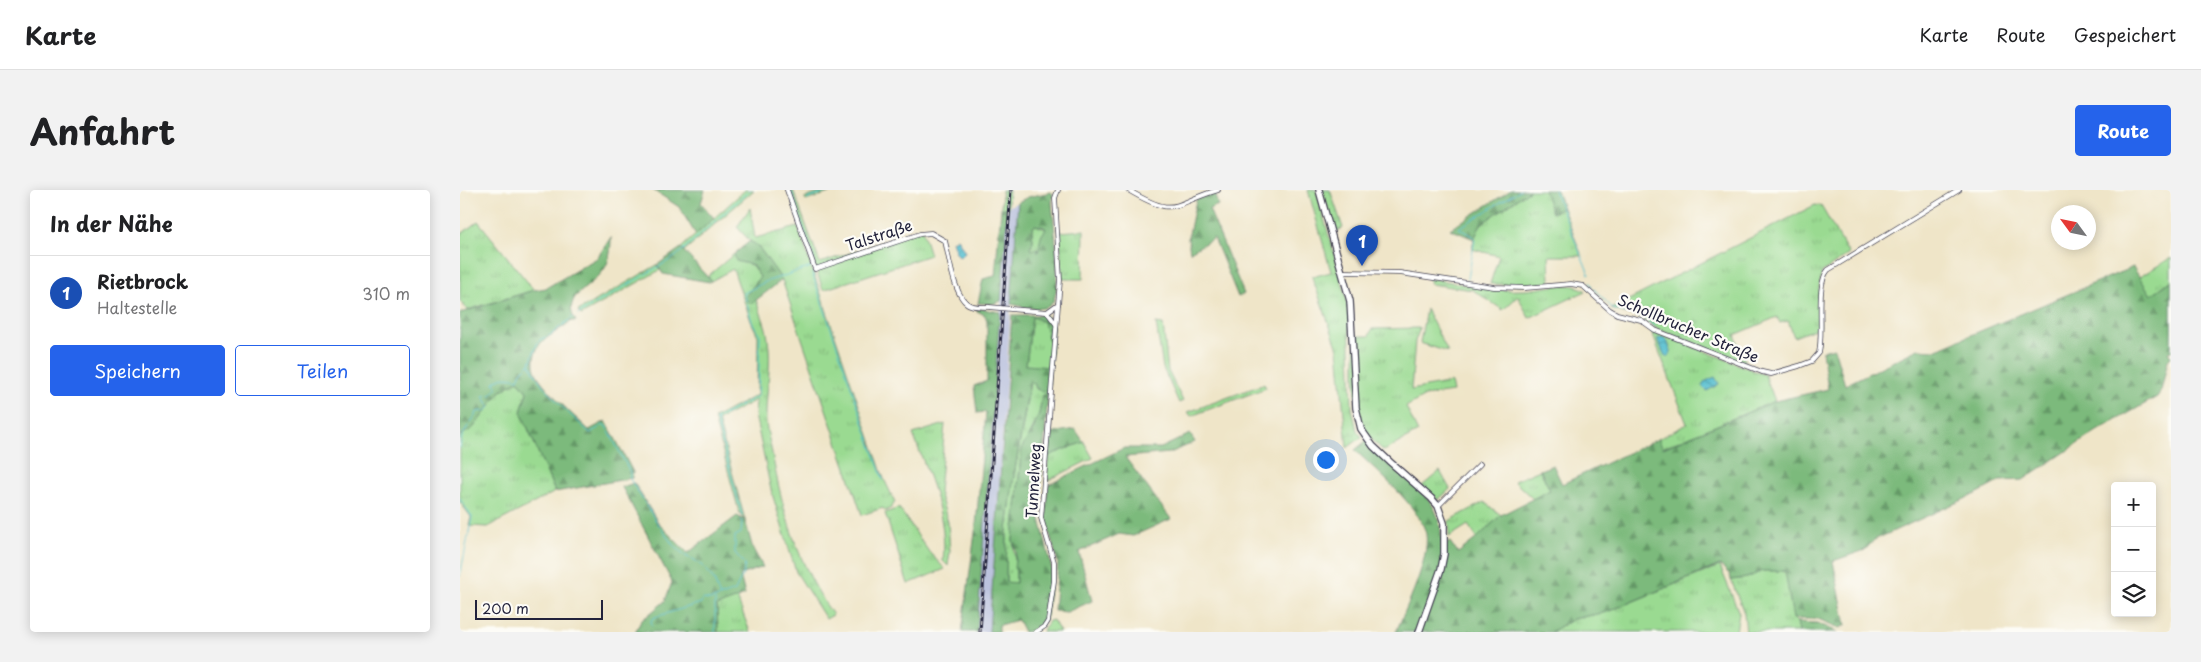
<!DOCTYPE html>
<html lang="de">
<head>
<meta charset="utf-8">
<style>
  body { margin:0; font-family:"Playpen Sans",sans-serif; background:#f2f2f2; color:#202124 }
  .controls { position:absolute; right:15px; bottom:15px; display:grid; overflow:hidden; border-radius:5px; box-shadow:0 2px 12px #0003 }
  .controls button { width:45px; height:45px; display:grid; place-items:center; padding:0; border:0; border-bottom:1px solid #e0e0e0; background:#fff; color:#202124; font:25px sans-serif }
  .compass { position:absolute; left:1591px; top:15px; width:45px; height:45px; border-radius:50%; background:#fff; box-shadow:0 2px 12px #0003; rotate:303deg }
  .scale { position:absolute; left:15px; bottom:12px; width:128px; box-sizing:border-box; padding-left:5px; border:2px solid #22223b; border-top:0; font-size:14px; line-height:18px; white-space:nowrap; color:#22223b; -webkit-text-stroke:4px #fdfcf7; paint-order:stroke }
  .you { position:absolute; left:865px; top:269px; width:18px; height:18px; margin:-12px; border:4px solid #fff; border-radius:50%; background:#1a73e8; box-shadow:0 0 0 8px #1a73e833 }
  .badge { display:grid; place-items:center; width:32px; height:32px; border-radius:50%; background:#2563eb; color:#fff; font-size:16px; font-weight:700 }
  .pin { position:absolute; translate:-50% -41px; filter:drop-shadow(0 1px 2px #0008) }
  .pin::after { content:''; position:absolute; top:26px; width:18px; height:15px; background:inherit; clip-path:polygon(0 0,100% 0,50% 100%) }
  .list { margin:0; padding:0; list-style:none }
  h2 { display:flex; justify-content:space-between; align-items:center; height:65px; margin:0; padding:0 20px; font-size:21px }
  h2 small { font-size:16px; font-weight:400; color:#757577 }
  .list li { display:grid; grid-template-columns:32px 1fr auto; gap:15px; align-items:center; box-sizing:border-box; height:75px; padding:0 20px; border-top:1px solid #e0e0e0 }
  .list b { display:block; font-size:19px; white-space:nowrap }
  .list p { margin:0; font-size:16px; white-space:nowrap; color:#757577 }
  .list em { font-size:16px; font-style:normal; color:#757577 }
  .actions { display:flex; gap:10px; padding:15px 20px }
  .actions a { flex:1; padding:11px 0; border:1px solid #2563eb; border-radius:5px; text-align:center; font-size:18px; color:#2563eb }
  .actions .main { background:#2563eb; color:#fff }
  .icon { flex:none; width:28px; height:28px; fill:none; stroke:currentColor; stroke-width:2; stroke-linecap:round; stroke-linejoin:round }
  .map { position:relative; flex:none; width:1711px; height:442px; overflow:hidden; border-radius:5px }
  header { display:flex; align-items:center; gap:30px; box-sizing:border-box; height:70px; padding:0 25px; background:#fff; border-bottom:1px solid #e0e0e0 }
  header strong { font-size:24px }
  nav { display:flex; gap:28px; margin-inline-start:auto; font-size:18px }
  .intro { display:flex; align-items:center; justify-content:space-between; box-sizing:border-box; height:120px; padding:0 30px }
  h1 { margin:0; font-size:35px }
  .button { padding:12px 22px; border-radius:5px; background:#2563eb; color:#fff; font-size:18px; font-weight:700 }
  main { display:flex; gap:30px; padding:0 30px }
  aside { flex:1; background:#fff; border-radius:5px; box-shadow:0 2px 12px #0003 }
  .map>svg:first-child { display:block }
  .industrial { fill:#bcc3de }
  .grass { fill:url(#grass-tufts); stroke:#5e7e66 }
  .forest { fill:url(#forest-firs); stroke:#4e6e5b; fill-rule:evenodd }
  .water { fill:url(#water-waves); stroke:#3a7085 }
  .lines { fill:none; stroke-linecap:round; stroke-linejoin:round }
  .stream { stroke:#53becf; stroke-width:1 }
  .minor-casing { stroke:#413f50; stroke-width:5.5 }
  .secondary-casing { stroke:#413f50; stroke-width:8 }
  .minor { stroke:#fff; stroke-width:4 }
  .secondary { stroke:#fff; stroke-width:5.5 }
  .rail-casing { stroke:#22223b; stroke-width:3 }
  .rail { stroke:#fdfcf7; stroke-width:1; stroke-dasharray:4; stroke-linecap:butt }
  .minor-bridge-casing { stroke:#413f50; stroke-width:5.5; stroke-linecap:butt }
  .minor-bridge { stroke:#fff; stroke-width:4 }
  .labels { text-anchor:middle; stroke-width:4.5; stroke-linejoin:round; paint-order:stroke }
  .street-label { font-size:15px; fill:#22223b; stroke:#fdfcf7 }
</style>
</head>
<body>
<header>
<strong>Karte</strong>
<nav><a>Karte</a><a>Route</a><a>Gespeichert</a></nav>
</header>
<div class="intro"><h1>Anfahrt</h1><a class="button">Route</a></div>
<main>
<aside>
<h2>In der Nähe<small></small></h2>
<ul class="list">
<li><span class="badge" style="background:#1a4fb4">1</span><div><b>Rietbrock</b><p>Haltestelle</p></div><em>310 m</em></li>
</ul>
<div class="actions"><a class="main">Speichern</a><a>Teilen</a></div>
</aside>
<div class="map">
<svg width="1711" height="442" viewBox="0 0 1711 442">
  <defs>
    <pattern id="grass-tufts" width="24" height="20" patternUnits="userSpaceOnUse" patternTransform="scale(1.25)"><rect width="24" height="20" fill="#9ada91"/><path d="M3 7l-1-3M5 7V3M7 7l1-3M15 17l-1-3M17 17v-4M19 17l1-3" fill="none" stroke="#84bb7e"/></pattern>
    <pattern id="forest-firs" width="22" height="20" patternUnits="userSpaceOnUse" patternTransform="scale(1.25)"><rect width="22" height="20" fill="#7bba7b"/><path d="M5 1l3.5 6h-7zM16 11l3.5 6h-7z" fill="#649766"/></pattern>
    <pattern id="water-waves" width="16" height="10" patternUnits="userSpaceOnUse" patternTransform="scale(1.25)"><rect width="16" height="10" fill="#53becf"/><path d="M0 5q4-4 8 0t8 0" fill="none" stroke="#449aa9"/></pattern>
  </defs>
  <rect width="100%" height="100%" fill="#fdfcf7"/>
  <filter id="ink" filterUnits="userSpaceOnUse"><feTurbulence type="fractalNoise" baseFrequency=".02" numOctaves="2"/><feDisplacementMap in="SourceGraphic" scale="10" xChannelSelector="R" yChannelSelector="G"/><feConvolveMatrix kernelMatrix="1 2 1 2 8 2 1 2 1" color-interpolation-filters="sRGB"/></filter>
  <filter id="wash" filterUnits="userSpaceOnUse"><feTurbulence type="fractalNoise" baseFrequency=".0096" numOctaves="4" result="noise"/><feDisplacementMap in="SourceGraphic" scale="20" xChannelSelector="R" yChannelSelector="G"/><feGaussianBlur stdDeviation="1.12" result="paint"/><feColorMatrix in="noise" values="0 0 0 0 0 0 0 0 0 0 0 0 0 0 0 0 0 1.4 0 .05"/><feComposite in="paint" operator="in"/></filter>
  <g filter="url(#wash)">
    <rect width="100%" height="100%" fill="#efe5c8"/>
    <path class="industrial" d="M558,12L529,442H517L548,17Z"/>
    <g class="grass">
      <path d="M285,0H294L223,62L221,58Z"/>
      <path d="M329,0H333L360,73L462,39L470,65L363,100Z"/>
      <path d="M367,0H377L346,11L345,8Z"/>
      <path d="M542,0H549L548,17L541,19Z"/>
      <path d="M848,0H856L885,103L889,128L892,218L897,241L902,247L887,258L878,159L852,87L871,82Z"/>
      <path d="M862,0H870L883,38L875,42Z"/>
      <path d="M1070,0H1084L1092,23L1103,18L1122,66H1089L1090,92L1064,95L1030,94L1039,66L1012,59L1014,49L1021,34Z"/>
      <path d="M1355,15L1361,16L1389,64L1362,82L1359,98L1360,137L1334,147L1328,131L1320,133L1317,127L1275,145L1286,173L1197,139L1182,128L1151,119Z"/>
      <path d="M290,18L295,48L338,37L424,289L435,312L431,318L425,321L423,318L402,325L322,90L298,56L290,51L277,37Z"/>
      <path d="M18,31L74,100L7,120L0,111V45Z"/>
      <path d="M575,35L586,39L581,46L579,62L577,59L572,60L570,59L573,51L572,39Z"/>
      <path d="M624,40L623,89H602L600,42Z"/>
      <path d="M274,64L277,71L292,75L300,87L291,114L296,110C300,122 307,136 308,150C312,174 306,201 306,225C305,237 310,251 312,263C323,324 338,374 373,425L366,429L336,382L311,300L295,225L296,210L258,230L285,330L279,322L254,228L297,205L298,146L291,131L273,79L251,91L248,86Z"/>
      <path d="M1711,68V91L1691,105L1679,87Z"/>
      <path d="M197,75L200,80L121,125L118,121Z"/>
      <path d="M968,88C999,93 1033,102 1065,100C1084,99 1110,89 1126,101L1069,128L1058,106L1043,120L1013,100L970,94Z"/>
      <path d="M966,119L988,162L960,153Z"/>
      <path d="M572,127C585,130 586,137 588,149L592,152L590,177L566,176Z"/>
      <path d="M696,133L703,134L708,181L723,211L719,213L703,178Z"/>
      <path d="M960,138L955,151L951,200L991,192L993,202L965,206L946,217L958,242L924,261C918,256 912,250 907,244C891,220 896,175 895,146H909L912,139Z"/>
      <path d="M1191,140L1305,185L1315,211L1202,258L1198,249L1227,234Z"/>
      <path d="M58,190L67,202L61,222L95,302L28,337L9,336L11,327L0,312V246L13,238L40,202Z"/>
      <path d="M570,193H574L576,199L584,202L588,200V203L582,206L579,224L561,265L553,350C554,364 556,378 556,393H546L547,340L553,292Z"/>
      <path d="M804,194L806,198L731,226L728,222Z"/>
      <path d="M485,234L479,302L488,332L490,361L488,376L483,371C488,326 468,285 453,244Z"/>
      <path d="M624,252L633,268L587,291L588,266Z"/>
      <path d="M1080,280L1090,300L1073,309L1054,291Z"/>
      <path d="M980,281L990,299L978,310L962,296Z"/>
      <path d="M1024,312L1041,325L1017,348L1008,335L989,347V331Z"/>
      <path d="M439,318L469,362L485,379L448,394L425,323Z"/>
      <path d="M1260,376L1279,423L1276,442H1091L1113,429L1147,422Z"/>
      <path d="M1302,381H1326L1333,428L1337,432L1339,442H1286L1284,423L1271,390L1287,388Z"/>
      <path d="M277,408L290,442H258L257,415Z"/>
      <path d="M593,430L600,442H582L589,431Z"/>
    </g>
    <g class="forest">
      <path d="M193,0H245L241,13L254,28L236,45L219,17Z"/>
      <path d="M1051,0H1070L1021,34L1014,49L990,39Z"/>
      <path d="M1084,0H1097L1103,18L1092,23Z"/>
      <path d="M591,2L593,4L592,12C593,30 605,108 589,116C578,122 562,116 551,114L558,12L568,7ZM575,35L584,37L586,39L581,46L578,62L577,58L572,60L570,59L573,51L572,39Z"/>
      <path d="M754,3L758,15L749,19L784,104L778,107L754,48L730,62L728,49L736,10Z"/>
      <path d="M548,17L541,111L532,114L518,113L523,89L535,86L541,19Z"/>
      <path d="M151,47C151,84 139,84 115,107C110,116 110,122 116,131H111C104,137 85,148 80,154C75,161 72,171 75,180C79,194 117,229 129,240L146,231L173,282L172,288L95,302L61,222L67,202L58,190L40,202L13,238L0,246V123L74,100L86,98L137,68Z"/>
      <path d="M290,51L298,56L322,90L291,114L284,108L300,87L292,75L276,71L274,64Z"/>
      <path d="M221,58L251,91L249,92L203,84L197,75Z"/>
      <path d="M1673,77L1691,105L1711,91V161L1708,162L1711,167L1708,170L1701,201L1697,207L1637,241L1563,290L1540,291L1520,302L1414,350L1405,360L1373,371L1386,435L1380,438L1358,429H1333L1325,381H1302L1287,388L1271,390L1270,385L1260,375L1147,422L1113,429L1091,442H936C946,418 970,369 966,344C961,318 914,279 895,260L906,251L968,309C979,323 981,336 982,354L990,352L998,363L1017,348L1041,325L1090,300L1080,280L1093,275L1102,294L1198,249L1203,258L1315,211L1368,199L1362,161L1374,158L1385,195L1458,159L1475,160Z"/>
      <path d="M517,118L540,122L517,442H502L516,335L526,222L517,223L514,196L527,191V131L525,125L517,121Z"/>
      <path d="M552,125H585L593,136L592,152L588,149C586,137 585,130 572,127L566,175L590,177L588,200L584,202C578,200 576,199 574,193H570L569,196L553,292L547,340L546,392L556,393V381L554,378L556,362L553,350L561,265L563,255L573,240L579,224L582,206L588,203L579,325L592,379L587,426L578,439L564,442L558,430L539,435V442H529Z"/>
      <path d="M615,239L624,252L588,266L591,243Z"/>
      <path d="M730,244L735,252L710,263L665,267L711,329L673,346L659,344L619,362L632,411L607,422L594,421L598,373L586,330L588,295L664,258H701Z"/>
      <path d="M174,293L199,334L228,363L277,326L285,330L293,359L303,377L280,385L285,405L257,416L258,442H175L181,431L205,411L212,392L162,297Z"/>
      <path d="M1337,432L1357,433L1378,442H1339Z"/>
    </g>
    <g class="water">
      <path d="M497,48L505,62L500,67L496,63L492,51Z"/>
      <path d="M1203,147L1207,150L1211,162L1208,168L1205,166L1198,151V148Z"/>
      <path d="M1255,187L1259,194L1247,201L1242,196L1244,192Z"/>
    </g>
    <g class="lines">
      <g class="stream">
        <path d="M331,0L354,70"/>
        <path d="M1094,0L1129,84"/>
        <path d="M347,9L372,0"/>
        <path d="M352,83L423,290"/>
        <path d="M1008,89L1015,48L999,38L1060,0"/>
        <path d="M1130,93L1132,97L1153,119L1179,126L1195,136"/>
        <path d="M118,124L215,67L290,0"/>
        <path d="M70,173C78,197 112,226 130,243L143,235L146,236L170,282V289L198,334L213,355L227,367L233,369L245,378L254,390L260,407"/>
        <path d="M11,233L17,222L22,221L24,222L30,217L23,206L31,205L37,198L34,193C40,185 49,187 58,189L61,182L70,173L77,154L81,149L89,146L113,127"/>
        <path d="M0,258L2,247L8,236"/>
        <path d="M0,309L12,327L0,386"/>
        <path d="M282,325L256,229L298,206L300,145L292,132L284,103L305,92L351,77"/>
        <path d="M255,410V442"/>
        <path d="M192,436L191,430L195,427L241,413L243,409L250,410L275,401L283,384L285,374L275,363V346L281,343L282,332L281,330"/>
        <path d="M187,442L188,441"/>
      </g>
    </g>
  </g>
  <g filter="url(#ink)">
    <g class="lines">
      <defs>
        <g id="minor">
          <path d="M327,0L355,79L460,44L471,43L485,51C489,66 494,109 510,115C515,117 523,117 529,117"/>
          <path d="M668,0C717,29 711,14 758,0"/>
          <path d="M883,82L940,83L1034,97L1065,98L1111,94L1123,96L1150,120L1157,124L1181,130L1195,140L1302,182L1311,184L1339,176L1352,171L1359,163C1364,140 1355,95 1368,80L1499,0"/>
          <path d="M562,120L587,122L598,114"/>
          <path d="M587,122L596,134"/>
          <path d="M978,316L1020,274"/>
          <path d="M576,442L585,436L588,431L594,391V372L581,328L600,90L595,8L598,0"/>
        </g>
        <path id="secondary" d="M859,0L890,111L896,218L901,239L913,256L930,272L971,308L978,316L984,333V364L981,379L959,442"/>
      </defs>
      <use href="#minor" class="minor-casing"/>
      <use href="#secondary" class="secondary-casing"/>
      <use href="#minor" class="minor"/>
      <use href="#secondary" class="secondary"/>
      <defs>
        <path id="rail" d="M520,442L551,0"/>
      </defs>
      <use href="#rail" class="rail-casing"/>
      <use href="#rail" class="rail"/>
      <defs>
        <path id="minor-bridge" d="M529,117L562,120"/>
      </defs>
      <use href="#minor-bridge" class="minor-bridge-casing"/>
      <use href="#minor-bridge" class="minor-bridge"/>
    </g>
  </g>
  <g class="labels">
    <g class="street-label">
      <text transform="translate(419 46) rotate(-18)" y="5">Talstraße</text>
      <text transform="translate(1228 139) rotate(23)" y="5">Schollbrucher Straße</text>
      <text transform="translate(574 291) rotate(-87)" y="5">Tunnelweg</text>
    </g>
  </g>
</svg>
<div class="controls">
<button>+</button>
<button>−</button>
<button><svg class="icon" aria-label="layers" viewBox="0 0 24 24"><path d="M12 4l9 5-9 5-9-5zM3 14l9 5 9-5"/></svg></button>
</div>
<svg class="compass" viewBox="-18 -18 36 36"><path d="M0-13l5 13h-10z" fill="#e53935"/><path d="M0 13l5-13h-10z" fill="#757577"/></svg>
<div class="scale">200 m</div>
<div class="you"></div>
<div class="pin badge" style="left:902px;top:76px;background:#1a4fb4">1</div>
</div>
</main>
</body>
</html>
